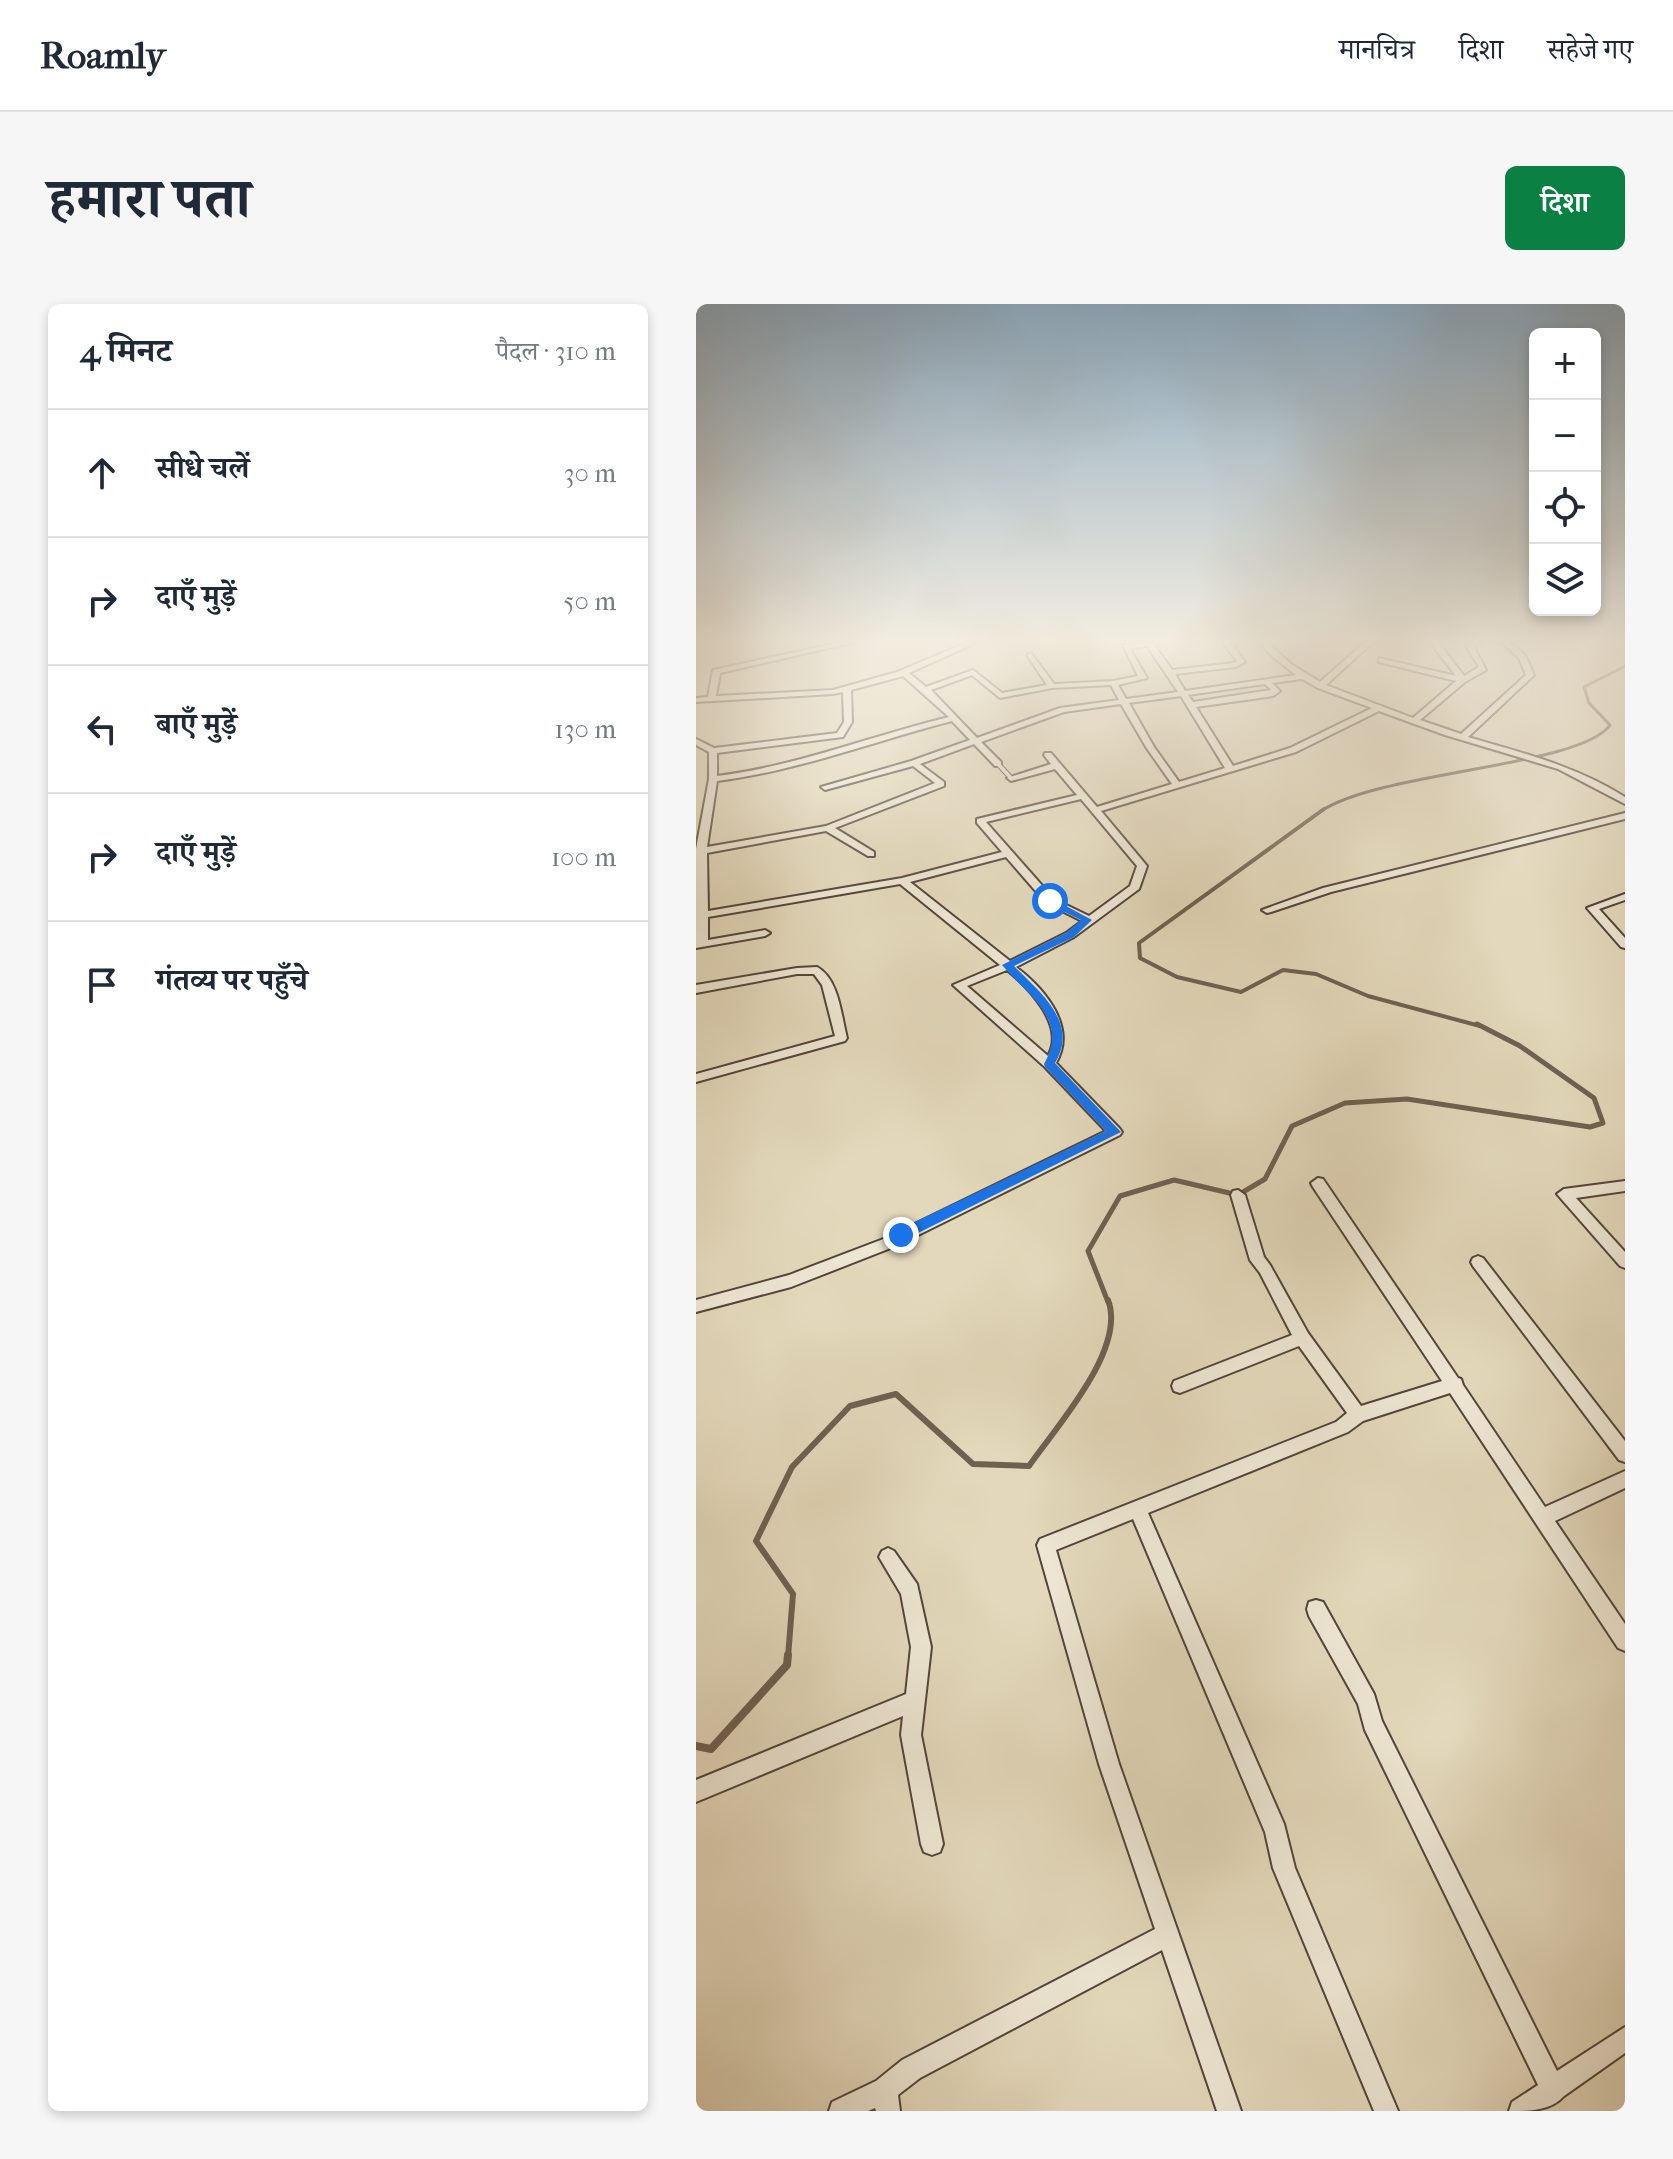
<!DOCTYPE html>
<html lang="hi">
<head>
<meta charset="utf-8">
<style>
  body { margin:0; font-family:"IM FELL French Canon","Noto Serif Devanagari",serif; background:#f6f6f7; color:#1f2937 }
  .controls { position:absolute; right:24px; top:24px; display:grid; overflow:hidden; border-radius:12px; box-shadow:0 4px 12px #0003 }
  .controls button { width:72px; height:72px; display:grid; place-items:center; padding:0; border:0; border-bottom:2px solid #e0e1e3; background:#fff; color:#1f2937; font:40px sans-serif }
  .stop { position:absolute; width:24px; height:24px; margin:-18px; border:6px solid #1a73e8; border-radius:50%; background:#fff }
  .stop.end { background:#1a73e8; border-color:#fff; box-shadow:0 2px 8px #0008 }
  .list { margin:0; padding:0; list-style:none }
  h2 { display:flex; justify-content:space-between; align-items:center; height:104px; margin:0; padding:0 32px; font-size:34px }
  h2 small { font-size:26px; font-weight:400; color:#747a83 }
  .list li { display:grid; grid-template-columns:52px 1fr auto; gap:24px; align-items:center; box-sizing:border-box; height:128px; padding:0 32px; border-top:2px solid #e0e1e3 }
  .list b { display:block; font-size:30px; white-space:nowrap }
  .list em { font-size:26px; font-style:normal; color:#747a83 }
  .icon { flex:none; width:44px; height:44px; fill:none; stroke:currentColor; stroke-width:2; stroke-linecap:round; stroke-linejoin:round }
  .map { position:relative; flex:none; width:929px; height:1807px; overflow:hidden; border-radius:12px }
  header { display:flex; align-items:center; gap:48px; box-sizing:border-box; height:112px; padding:0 40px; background:#fff; border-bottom:2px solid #e0e1e3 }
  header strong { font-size:38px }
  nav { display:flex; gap:44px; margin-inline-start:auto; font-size:28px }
  .intro { display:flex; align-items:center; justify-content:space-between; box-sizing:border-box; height:192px; padding:0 48px }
  h1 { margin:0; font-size:56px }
  .button { padding:20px 36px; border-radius:12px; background:#0b8043; color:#fff; font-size:28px; font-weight:700 }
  main { display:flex; gap:48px; padding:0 48px }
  aside { flex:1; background:#fff; border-radius:12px; box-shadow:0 4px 12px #0003 }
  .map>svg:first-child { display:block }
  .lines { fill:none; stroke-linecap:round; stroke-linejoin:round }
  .stream-far4 { stroke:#6e6152; stroke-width:3 }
  .stream-far3 { stroke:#6e6152; stroke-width:4 }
  .stream-far2 { stroke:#6e6152; stroke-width:5 }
  .stream-far1 { stroke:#6e6152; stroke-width:6 }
  .stream { stroke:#6e6152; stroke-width:8 }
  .service-casing { stroke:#524539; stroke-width:6 }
  .minor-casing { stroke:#524539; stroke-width:4 }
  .service { stroke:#ede6d3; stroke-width:4 }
  .minor { fill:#ede6d3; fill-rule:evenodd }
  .route { fill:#1a73e8 }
</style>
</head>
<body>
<header>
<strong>Roamly</strong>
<nav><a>मानचित्र</a><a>दिशा</a><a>सहेजे गए</a></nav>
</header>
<div class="intro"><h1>हमारा पता</h1><a class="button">दिशा</a></div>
<main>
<aside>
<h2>4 मिनट<small>पैदल · 310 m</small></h2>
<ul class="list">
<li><svg class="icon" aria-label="ahead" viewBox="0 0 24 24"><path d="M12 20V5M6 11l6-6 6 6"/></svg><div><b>सीधे चलें</b></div><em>30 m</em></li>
<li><svg class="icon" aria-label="right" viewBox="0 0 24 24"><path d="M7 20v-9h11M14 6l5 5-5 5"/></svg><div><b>दाएँ मुड़ें</b></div><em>50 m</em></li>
<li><svg class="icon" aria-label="left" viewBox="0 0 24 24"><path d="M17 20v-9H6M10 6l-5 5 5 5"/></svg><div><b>बाएँ मुड़ें</b></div><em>130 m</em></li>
<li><svg class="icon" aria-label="right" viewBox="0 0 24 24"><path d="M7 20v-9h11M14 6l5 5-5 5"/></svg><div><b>दाएँ मुड़ें</b></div><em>100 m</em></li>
<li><svg class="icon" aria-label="arrive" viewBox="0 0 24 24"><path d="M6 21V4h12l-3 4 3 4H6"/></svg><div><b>गंतव्य पर पहुँचे</b></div></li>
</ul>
</aside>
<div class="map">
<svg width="929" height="1807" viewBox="0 0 929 1807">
  <rect width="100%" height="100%" fill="#e3d8bb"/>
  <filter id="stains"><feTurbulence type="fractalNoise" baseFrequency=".0025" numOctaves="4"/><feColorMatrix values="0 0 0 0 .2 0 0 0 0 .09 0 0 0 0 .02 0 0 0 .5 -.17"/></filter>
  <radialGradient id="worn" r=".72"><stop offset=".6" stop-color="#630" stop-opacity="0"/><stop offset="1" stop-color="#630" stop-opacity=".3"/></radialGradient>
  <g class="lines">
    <path class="stream-far4" d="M625,507C686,467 884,463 914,421L893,399L888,383L929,362"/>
    <path class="stream-far3" d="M628,505L443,639L444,654L481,673L545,688L587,666L620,670L672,692L784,722"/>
    <path class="stream-far2" d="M412,998L392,947L424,892L478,876L542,891L569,875L596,822L649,799L711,795L894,823L907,819L898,794L824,742L781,720"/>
    <path class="stream-far1" d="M92,1353L97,1290L60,1237L96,1163L154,1102L200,1090L277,1160L333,1162C360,1123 431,1045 412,996"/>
    <path class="stream" d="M0,1442L15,1445L91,1361L92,1351"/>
    <defs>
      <path id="service" d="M302,460L315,474"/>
      <g id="minor">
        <path d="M146,338H159L24,369L20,392L137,386L201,368L272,338H282L213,369L230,383L277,366L306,389L351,381L331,351L335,349L358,380L417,377L442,372L427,341L462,338V341H458L476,366L538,359L541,357L526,338H534L549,358L540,363L479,370L489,387L600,371L577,353L563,338H571L595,360L624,378L669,338H677L630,381L717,414L760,377L683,358V354L760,372L734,338H742L768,372L783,363L770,342L777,338H786L778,343L790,366L769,378L724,416L765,430L830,371L823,354L805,338H813L829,351L838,371L772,433C827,449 880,462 929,493V500L862,465L749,431L683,407L600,448L405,507L451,562L443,585L378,633L320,663C349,685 381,723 360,759L424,825L426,828L424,831L200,942L95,983L0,1008V996L93,971L190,934L410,827L349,763L257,681L304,661L204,580L12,613V636L69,626L74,629L69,632L0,644V545L13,475V448L0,441V435L18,444L141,429L148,418L147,388L137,390L0,398V394L12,393L17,366ZM451,342L482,388L430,395L422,381L451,374L434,345ZM276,371L304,394L356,384L415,381L423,396L364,404L281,434L235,386ZM207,372L253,413C175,432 101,462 21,472V449L147,433L156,418L155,386ZM606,375L622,384L676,404L594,444L537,462L500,403L577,392L584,387L576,379ZM569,380L575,386L497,398L492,391ZM485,392L529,464L483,478L458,443L433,399ZM425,400L450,443L476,480L401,503L355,449H349L348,451L355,460L311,474L315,477L359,465L381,491L281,515V519L306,548L206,574L12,607L11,549L130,527L172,552H178V548L139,524L248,482V478L224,460L278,440L299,462H305V458L285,438L368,408ZM256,417L274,436L215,457L125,483L129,486L217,462L239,479L130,522L11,543L21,477C102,467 178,437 256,417ZM385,495L441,562L434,582L393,612L358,595L290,518ZM310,553L350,599L386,617L370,629L314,657L214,578ZM311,666C333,684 370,722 352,752L271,682Z"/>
        <path d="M929,509V515L635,588L575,608L571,609L566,606L627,584Z"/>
        <path d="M929,590V596L903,605L929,634V644L925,643L891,604Z"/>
        <path d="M121,663C143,675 145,711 151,734L149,737L0,778V770L139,732L126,681L118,670H101L0,689V681L101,664Z"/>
        <path d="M622,874L627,875L762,1074L765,1075L767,1081L849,1203L929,1167V1184L859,1217L929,1320V1347L922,1344L754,1089L667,1117L652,1128L452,1209L588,1520L599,1564L702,1807H678L577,1564L569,1528L437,1215L360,1246L423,1460L545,1807H521L466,1646L224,1774L202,1791L204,1807H180L179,1804L172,1807H133L136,1798L180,1777L206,1756L459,1625L403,1460L341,1241L344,1235L640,1118L651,1109L603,1042L484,1089L478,1087L476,1082L478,1077L596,1031L564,969L554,956L535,891L537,887L542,886L549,891L568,953L574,961L612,1029L665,1102L746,1077L617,883L615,879Z"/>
        <path d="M929,877V887L880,894L929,948V964L924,962L861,890L868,885Z"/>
        <path d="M782,952L787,954L929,1137V1158L923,1156L777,962L775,958L777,954Z"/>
        <path d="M192,1244L198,1247L221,1280L235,1343L225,1431L247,1540L244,1548L236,1551L228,1548L225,1540L205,1431L207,1412L0,1498V1476L210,1390L215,1343L205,1290L183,1253L186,1247Z"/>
        <path d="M620,1296L627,1298L678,1390L686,1417L861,1767L929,1723V1749L868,1792C855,1807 833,1807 813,1807L816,1798L842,1781L669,1426L662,1400L613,1312L611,1305L613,1298Z"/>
      </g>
    </defs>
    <use href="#service" class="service-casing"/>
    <use href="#minor" class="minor-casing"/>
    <use href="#service" class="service"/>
    <use href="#minor" class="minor"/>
  </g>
  <linearGradient id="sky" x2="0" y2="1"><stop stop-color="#8ba8be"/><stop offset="0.57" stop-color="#f2ede0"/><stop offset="1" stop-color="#f2ede0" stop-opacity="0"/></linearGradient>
  <rect width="929" height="591" fill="url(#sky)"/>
  <path class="route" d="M350,595H357L396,616L378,633L318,662C345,689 383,719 359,759L425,828L210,935H200V927L410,827L349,763L348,760C374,715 332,692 306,661L370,629L385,616L350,599Z"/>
  <rect width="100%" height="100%" filter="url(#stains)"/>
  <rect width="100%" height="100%" fill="url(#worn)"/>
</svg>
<div class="controls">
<button>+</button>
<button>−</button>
<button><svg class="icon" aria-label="locate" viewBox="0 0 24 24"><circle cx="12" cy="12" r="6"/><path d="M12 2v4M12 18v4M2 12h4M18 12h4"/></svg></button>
<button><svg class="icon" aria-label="layers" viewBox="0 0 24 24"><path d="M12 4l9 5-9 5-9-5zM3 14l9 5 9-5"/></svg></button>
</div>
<div class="stop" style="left:354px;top:597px"></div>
<div class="stop end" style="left:205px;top:931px"></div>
</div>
</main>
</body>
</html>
